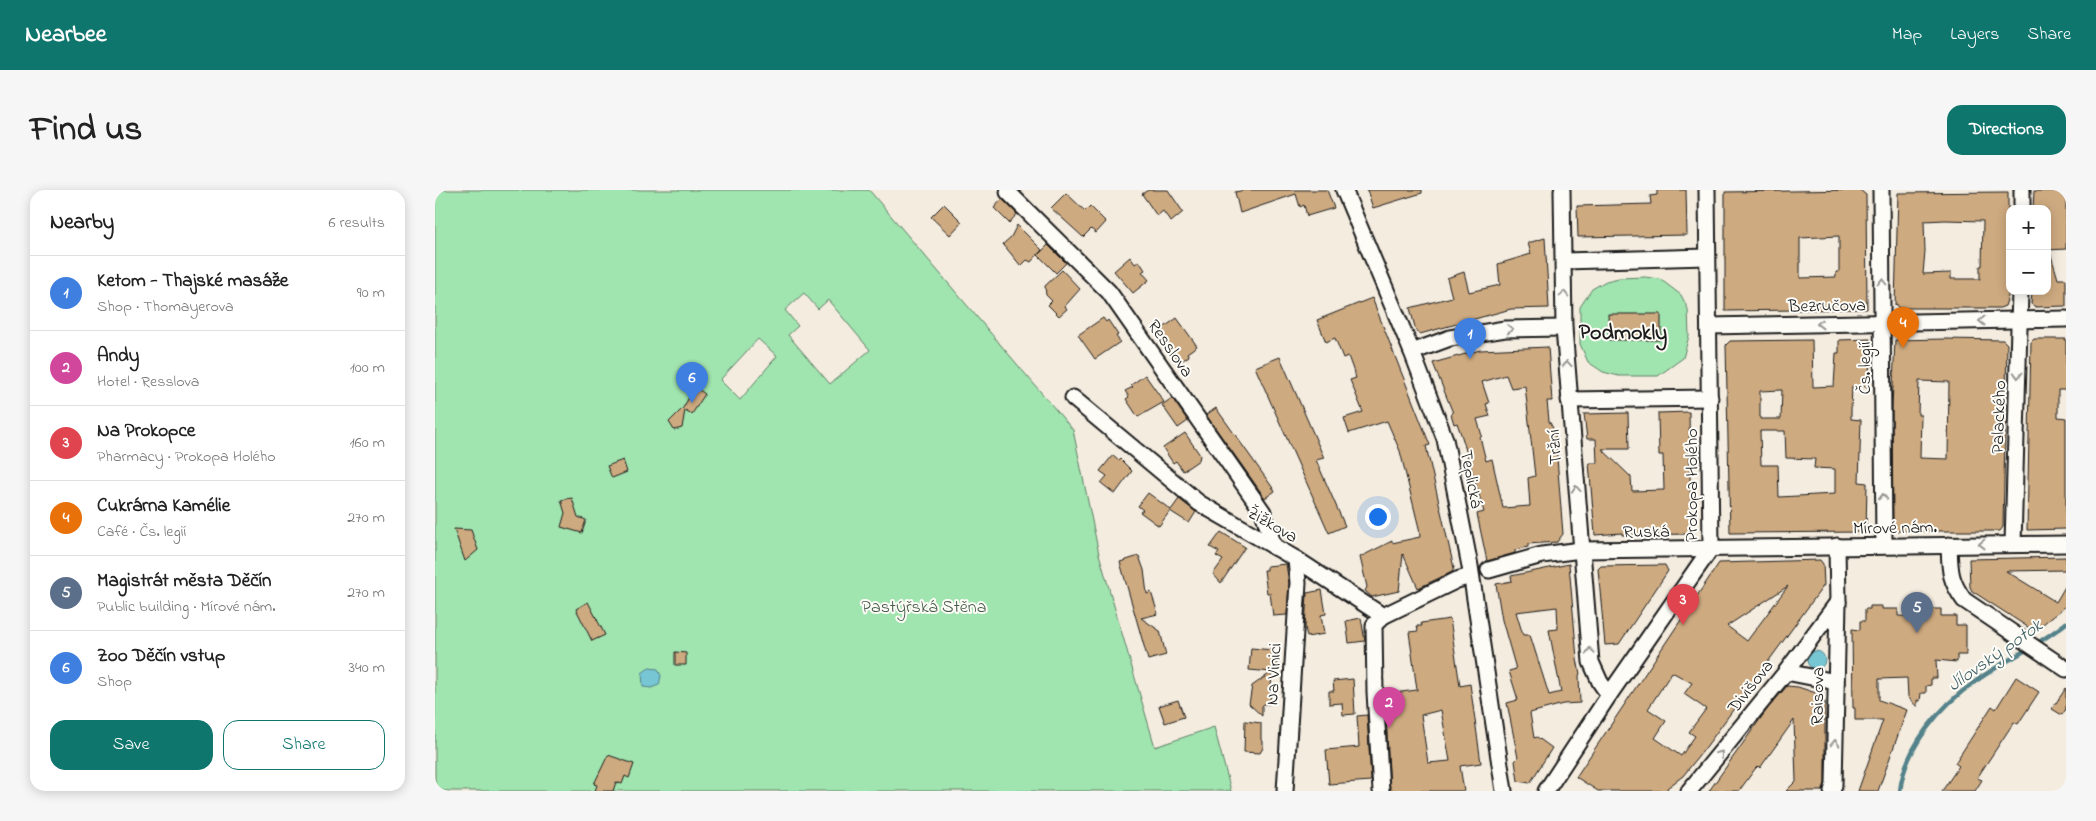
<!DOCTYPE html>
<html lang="en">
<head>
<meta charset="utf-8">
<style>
  body { margin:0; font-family:"Indie Flower",sans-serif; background:#f6f6f6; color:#222 }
  .controls { position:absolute; right:15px; top:15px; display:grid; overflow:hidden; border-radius:10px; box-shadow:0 2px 12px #0003 }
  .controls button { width:45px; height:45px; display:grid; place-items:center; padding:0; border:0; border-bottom:1px solid #e0e0e0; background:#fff; color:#222; font:25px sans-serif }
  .you { position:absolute; left:942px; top:326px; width:18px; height:18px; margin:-12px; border:4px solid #fff; border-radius:50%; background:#1a73e8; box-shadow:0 0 0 8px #1a73e833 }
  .badge { display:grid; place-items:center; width:32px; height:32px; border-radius:50%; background:#0f766e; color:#fff; font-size:16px; font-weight:700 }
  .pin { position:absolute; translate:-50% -41px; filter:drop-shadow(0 1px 2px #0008) }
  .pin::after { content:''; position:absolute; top:26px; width:18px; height:15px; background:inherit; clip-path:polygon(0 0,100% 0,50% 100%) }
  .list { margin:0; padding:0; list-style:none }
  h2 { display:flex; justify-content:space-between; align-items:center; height:65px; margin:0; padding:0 20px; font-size:21px }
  h2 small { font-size:16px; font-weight:400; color:#767676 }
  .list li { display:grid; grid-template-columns:32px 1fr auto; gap:15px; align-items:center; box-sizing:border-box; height:75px; padding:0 20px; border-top:1px solid #e0e0e0 }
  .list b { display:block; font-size:19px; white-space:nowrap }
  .list p { margin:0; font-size:16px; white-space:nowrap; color:#767676 }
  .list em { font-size:16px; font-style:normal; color:#767676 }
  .actions { display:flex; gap:10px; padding:15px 20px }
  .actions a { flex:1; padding:11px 0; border:1px solid #0f766e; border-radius:15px; text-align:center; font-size:18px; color:#0f766e }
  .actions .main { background:#0f766e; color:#fff }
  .map { position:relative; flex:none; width:1631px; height:601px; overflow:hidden; border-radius:15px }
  header { display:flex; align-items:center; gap:30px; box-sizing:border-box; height:70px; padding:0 25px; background:#0f766e; color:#fff }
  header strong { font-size:24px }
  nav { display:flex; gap:28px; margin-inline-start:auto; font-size:18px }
  .intro { display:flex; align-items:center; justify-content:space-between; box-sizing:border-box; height:120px; padding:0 30px }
  h1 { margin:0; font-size:35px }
  .button { padding:12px 22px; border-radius:15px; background:#0f766e; color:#fff; font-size:18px; font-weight:700 }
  main { display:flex; gap:30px; padding:0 30px }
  aside { flex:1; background:#fff; border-radius:15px; box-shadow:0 2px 12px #0003 }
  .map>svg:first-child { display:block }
  .green { fill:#a0e4af; stroke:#5e8066; fill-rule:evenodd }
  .water { fill:#77c6d4; stroke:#53828a }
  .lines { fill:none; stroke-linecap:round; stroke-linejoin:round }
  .stream { stroke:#53828a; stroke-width:4.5 }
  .building { fill:#ceaa80; stroke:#1c1c1c; fill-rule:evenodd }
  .street-casing { stroke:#1c1c1c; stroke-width:19 }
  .street { stroke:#fdfcf7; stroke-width:15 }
  .oneway { stroke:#989794 }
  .labels { text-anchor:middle; stroke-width:4; stroke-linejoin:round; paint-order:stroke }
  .street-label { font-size:18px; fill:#1c1c1c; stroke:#fdfcf7 }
  .park-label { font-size:18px; fill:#445848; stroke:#fdfcf7 }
  .water-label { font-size:19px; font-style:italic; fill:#406066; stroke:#fdfcf7 }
  .district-label { font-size:22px; font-weight:bold; fill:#1c1c1c; stroke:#fdfcf7 }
</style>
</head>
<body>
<header>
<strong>Nearbee</strong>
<nav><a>Map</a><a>Layers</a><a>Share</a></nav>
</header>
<div class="intro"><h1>Find us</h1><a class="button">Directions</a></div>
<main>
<aside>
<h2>Nearby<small>6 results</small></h2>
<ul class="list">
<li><span class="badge" style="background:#3f7fe0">1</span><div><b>Ketom - Thajské masáže</b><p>Shop · Thomayerova</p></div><em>90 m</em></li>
<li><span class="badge" style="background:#d1479c">2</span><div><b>Andy</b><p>Hotel · Resslova</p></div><em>100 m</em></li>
<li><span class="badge" style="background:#e0444e">3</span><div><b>Na Prokopce</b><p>Pharmacy · Prokopa Holého</p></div><em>160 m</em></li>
<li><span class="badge" style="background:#e8710a">4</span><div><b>Cukrárna Kamélie</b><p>Café · Čs. legií</p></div><em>270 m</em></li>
<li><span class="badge" style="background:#5c6f8a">5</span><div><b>Magistrát města Děčín</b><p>Public building · Mírové nám.</p></div><em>270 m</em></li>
<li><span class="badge" style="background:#3f7fe0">6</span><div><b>Zoo Děčín vstup</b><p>Shop</p></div><em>340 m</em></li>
</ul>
<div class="actions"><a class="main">Save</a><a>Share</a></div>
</aside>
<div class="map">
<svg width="1631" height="601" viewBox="0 0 1631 601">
  <rect width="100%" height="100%" fill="#f4ecdf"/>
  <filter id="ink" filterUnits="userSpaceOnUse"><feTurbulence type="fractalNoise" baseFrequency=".02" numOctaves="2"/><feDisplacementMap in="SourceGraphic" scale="10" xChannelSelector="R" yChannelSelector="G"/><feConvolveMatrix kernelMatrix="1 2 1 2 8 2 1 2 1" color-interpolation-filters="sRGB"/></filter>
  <g filter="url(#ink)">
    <g class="green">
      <path d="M0,0H434L638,240L664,364L720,557L779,537L796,601H0ZM369,103L383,119L393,110L435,160L395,194L353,145L363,136L350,120ZM323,149L342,166L305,210L285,190Z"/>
      <path d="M1210,87L1225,89L1246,105L1253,119L1254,146L1248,168L1223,186H1184L1168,182L1153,172L1145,154V117L1157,99L1171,91L1184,88Z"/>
    </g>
    <g class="water">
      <circle cx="1381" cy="470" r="9"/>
      <path d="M214,478L223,479L226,486L224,495L216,498L208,497L207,483Z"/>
    </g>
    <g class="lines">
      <path class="stream" d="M1465,601C1470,557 1505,516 1541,491C1570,470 1603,456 1631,433"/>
    </g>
    <g class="building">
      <path d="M713,0H733L748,22L736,32L728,21L722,26L707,4Z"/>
      <path d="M810,0H892L899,18L872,26L869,15L865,17L861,4L805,23L800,2Z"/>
      <path d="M932,0H987V3L938,18Z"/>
      <path d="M1222,0H1251L1252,45L1143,47L1142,16L1216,14L1215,6L1222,5Z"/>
      <path d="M1425,0L1431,5L1432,119L1290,121V2ZM1404,46V82H1401V87L1365,88V48Z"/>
      <path d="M1599,1H1631V59L1612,60V19H1598Z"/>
      <path d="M1573,2V107L1570,116L1565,118H1463L1462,114L1460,115L1463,3ZM1510,30L1548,31L1547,76H1545V89H1516V83L1488,84L1490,61L1489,31Z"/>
      <path d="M631,3L650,21L655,16L671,32L661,43L656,39L648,47L616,18Z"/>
      <path d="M567,9L582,24L574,33L559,18Z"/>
      <path d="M509,14L527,32L515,45L496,27Z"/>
      <path d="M582,35L607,60L596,72L592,70L586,76L568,54L576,47Z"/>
      <path d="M1110,48L1114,118L1076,119L985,144L981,141L975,118L1017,107L1012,88L1029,82L1034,102L1065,95L1063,74L1096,64L1093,53Z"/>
      <path d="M613,55L631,73L621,83L603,65Z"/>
      <path d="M1612,62H1615L1623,89H1631V116L1601,117L1596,114L1597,101H1612Z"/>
      <path d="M695,67L700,74L704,71L710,80L707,82L714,90L698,103L679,81Z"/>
      <path d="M627,80L645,99L630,116L632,119L624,126L613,115L617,111L611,105L610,96Z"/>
      <path d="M937,108L995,255L991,256L1019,378L1017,382L983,398L968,364L964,401L937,407L930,401L932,397L925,367L957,351V353L985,347L984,338L965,261L952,231L914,243L909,228L928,222L915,190L921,188L913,166L908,168L900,148L891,152L882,130Z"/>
      <path d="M1173,124H1226V150H1174Z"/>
      <path d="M668,128L671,132L673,130L683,145L681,146L685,152L660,169L643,145Z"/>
      <path d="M742,128L762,156L752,163L754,166L745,172L724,141Z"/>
      <path d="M1435,149L1434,197L1417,196L1416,220V229L1426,230L1424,292L1432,293L1431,342L1295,343L1291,155L1295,151L1377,150L1378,197L1399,196L1401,163H1404V150ZM1347,200L1346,229H1325V201ZM1325,241H1350L1351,268L1380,269L1379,278L1400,279V304L1344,307L1343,275H1326Z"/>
      <path d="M1510,149L1568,150L1572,154L1568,337L1565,341H1458L1457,217L1460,150ZM1484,191L1514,192L1513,269L1485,268L1486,225H1483Z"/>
      <path d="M1599,149H1631V200H1623V227L1631,228V339L1592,340L1596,152Z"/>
      <path d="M1113,157L1117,211H1112L1114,231L1120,242L1128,344L1122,352L1093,354V357L1080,360V363L1052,371L1042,324L1049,322L1027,247L1022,233L1019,234L1016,224L1018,223L998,173L1045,160ZM1071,185L1076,198L1090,196L1100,286L1093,288L1095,316L1068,318L1057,269L1051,271L1045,247L1047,246L1042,229L1055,226L1051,214L1054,213L1047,192Z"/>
      <path d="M845,167L889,268L881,270L910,336L894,343L820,177Z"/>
      <path d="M710,185L729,212L703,227L691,209L694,207L690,201L698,197L696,195Z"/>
      <path d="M260,197L270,204L257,224L250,220L247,238L239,240L234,232L248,218Z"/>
      <path d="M737,208L753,231L743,238L727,215Z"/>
      <path d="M781,218L840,301L830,308L771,225Z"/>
      <path d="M1254,222L1256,344L1187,345V343L1160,345L1154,273H1162L1161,249H1152L1149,224L1193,223L1194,259H1167L1196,287L1197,301L1229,300L1228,265H1224L1223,223Z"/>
      <path d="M750,243L765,265L764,270L748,281L741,271L738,273L728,258Z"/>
      <path d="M678,265L684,270L685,269L697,281L680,304L666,293L672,286L665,281Z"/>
      <path d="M188,270L192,282L177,288L172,276Z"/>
      <path d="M713,303L736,320L744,309L761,322L754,333L735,321L724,336L705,322L708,320L703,316Z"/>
      <path d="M137,308L143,327L151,330L147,343L126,337L130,323L126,310Z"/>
      <path d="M19,339L36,340L43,360L30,371Z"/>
      <path d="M786,342L810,357L786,393L778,384L788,370L781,366L784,362L775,357Z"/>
      <path d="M704,366L709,380L712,404L716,402L723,424L706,428L725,441L731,465L713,470L685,372Z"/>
      <path d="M1631,367V380L1571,381L1621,412L1631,395V416L1599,441L1537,401L1535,397L1534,369Z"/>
      <path d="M1385,370L1388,374L1389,395L1271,557L1248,586L1232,598L1233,601H1163L1141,587L1284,373ZM1353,396L1312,451L1292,436ZM1237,482L1257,493L1249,504L1271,519L1254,542L1260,546L1246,566L1220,548L1231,531L1213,519Z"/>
      <path d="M851,374L854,393L852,425L838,426L835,403H832L829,380H832V376Z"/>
      <path d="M1134,374L1142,469L1145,484L1144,485L1145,513L1128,514L1095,523L1099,548L1102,547L1117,558L1095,593L1083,591L1080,571L1083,568L1072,513L1083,510L1074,481L1081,479L1067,430L1061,394L1077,391L1076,386ZM1122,417L1123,439L1114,440L1126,502L1114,505L1095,445H1088L1081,422Z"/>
      <path d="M1230,375L1233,381L1184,454L1170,455L1163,379L1166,376Z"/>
      <path d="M887,400L891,424L886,425L889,444L872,447L870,437L872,403Z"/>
      <path d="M153,412L170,445L157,451L141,419Z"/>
      <path d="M1435,416H1447V419H1463V426L1494,427V419H1506V426H1521V435H1531V465H1522V472L1501,470L1502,488H1496V495L1491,496V503H1486L1485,511L1482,510V517L1473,507L1472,488L1444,489V510L1472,520L1443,601H1423L1448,530H1420V518H1418L1417,439L1425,440V431H1430V419H1435Z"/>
      <path d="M926,428L930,451L914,453L911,431Z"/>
      <path d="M1015,429L1025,496L1035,494L1046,573L1025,576L1029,601H955L950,504L982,500L974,442L983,441L982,436H987L986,433ZM1006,520L1015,571L993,573L986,525Z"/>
      <path d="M816,458L838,460L837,469L842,471L841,479L837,482L835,514H829L827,516V526L814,514L817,496L837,482L814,480Z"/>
      <path d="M240,462L251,463V475H240Z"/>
      <path d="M1581,487L1604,502L1583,534L1579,532L1542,588L1547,590L1540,601H1507L1524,576L1520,573L1557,516L1561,519Z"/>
      <path d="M918,489L920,524L908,525L907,513L894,514V501H899L898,491Z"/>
      <path d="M1352,496L1363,497L1384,504L1390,512V593L1388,601H1351L1361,591L1359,530L1325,578L1323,576L1320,579L1304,601H1274L1333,518Z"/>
      <path d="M1631,498V519L1627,525L1617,519Z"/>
      <path d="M743,510L749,527L730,533L724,516Z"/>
      <path d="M932,525L936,591L894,594L891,560L924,557L922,526Z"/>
      <path d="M810,531L826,533V550L828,551V558L825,563L809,562Z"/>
      <path d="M173,565L199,574L194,588L190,586L187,594L181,592L178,601H160L162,595L159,594Z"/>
    </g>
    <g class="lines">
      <defs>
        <g id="street">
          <path d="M909,0L977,162L1010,249L1035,376L1069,601"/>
          <path d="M1127,0L1129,138L1156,472L1165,492L1174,505"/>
          <path d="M1446,0L1449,355"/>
          <path d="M573,2L674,102L828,322L839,357"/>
          <path d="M1587,19V0"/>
          <path d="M1129,71L1272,67"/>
          <path d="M1274,136L1631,129"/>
          <path d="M977,162L1015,148L1070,139L1129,138"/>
          <path d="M638,208L764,313L861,369L948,426L1022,390L1036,386"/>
          <path d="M1134,210L1275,208"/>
          <path d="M1578,354L1585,101"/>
          <path d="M1514,355C1515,379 1514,390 1529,410L1631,479"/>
          <path d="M1054,380L1107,365L1146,360L1631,354"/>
          <path d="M1351,482L1401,492"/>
          <path d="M850,601L863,393L861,369"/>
          <path d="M946,601L940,502L939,435L948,426"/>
          <path d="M1111,601L1174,505L1276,358L1272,0"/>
          <path d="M1254,601L1351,482L1403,412"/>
          <path d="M1397,601L1399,595L1403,412L1402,356"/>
        </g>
      </defs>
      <use href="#street" class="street-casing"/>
      <use href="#street" class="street"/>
    </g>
    <defs><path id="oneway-chevron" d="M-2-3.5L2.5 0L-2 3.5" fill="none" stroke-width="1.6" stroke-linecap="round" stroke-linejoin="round" transform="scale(1.25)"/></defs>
    <g class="oneway">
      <use href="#oneway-chevron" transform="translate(1447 92) rotate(-90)"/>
      <use href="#oneway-chevron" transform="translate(1129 104) rotate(-90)"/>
      <use href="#oneway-chevron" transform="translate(1547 131) rotate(179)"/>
      <use href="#oneway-chevron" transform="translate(1385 134) rotate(179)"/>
      <use href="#oneway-chevron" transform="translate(1075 139) rotate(-3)"/>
      <use href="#oneway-chevron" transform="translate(1132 174) rotate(-94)"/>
      <use href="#oneway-chevron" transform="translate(1583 185) rotate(92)"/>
      <use href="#oneway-chevron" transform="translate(1141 299) rotate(-94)"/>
      <use href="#oneway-chevron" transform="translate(1448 307) rotate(-90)"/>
      <use href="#oneway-chevron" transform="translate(1547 354) rotate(179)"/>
      <use href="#oneway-chevron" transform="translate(1155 461) rotate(-95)"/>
      <use href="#oneway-chevron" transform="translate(1400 553) rotate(-89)"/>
      <use href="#oneway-chevron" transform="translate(1285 564) rotate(-52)"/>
    </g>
  </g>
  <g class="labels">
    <g class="street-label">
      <text transform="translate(1392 115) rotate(-1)" y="6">Bezručova</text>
      <text transform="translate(736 158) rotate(55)" y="6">Resslova</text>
      <text transform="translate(1429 178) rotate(-90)" y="6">Čs. legií</text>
      <text transform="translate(1563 227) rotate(-88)" y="6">Palackého</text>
      <text transform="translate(1119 257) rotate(-94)" y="6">Tržní</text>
      <text transform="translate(1037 289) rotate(79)" y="6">Teplická</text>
      <text transform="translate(1256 295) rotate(-90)" y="6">Prokopa Holého</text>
      <text transform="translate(838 334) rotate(30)" y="6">Žižkova</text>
      <text transform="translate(1460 337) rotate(-1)" y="6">Mírové nám.</text>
      <text transform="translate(1211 341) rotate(-1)" y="6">Ruská</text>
      <text transform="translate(838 484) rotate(-87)" y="6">Na Vinici</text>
      <text transform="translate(1315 496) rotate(-52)" y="6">Divišova</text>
      <text transform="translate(1382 506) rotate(-89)" y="6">Raisova</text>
    </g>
    <g class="park-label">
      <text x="489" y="422">Pastýřská Stěna</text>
    </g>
    <g class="water-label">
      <text transform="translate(1559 464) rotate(-35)" y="7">Jílovský potok</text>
    </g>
    <g class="district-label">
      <text x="1188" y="149">Podmokly</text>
    </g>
  </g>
</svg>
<div class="controls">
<button>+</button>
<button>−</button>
</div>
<div class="you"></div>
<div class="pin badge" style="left:1035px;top:169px;background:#3f7fe0">1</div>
<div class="pin badge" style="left:954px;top:538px;background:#d1479c">2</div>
<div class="pin badge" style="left:1248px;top:435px;background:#e0444e">3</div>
<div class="pin badge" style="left:1468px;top:158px;background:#e8710a">4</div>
<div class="pin badge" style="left:1482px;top:443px;background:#5c6f8a">5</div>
<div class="pin badge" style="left:257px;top:213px;background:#3f7fe0">6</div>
</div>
</main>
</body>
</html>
